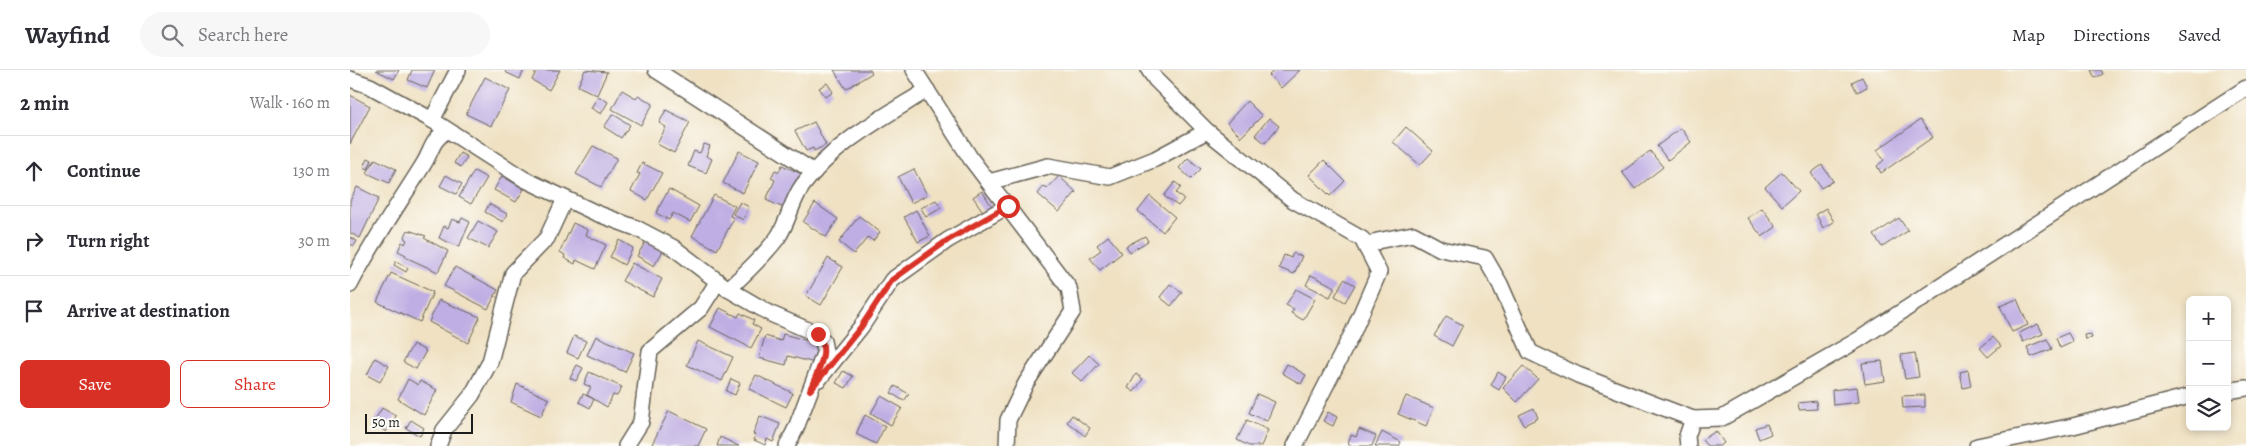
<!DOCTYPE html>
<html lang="en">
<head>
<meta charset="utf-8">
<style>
  body { margin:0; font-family:Alegreya,serif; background:#f7f7f7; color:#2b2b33 }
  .controls { position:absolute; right:15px; bottom:15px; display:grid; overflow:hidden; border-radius:8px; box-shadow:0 2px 8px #0003 }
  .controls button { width:45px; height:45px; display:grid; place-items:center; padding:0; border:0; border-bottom:1px solid #e1e1e2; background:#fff; color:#2b2b33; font:25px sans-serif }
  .scale { position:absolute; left:15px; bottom:12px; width:108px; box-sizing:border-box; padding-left:5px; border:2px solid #1c1c1c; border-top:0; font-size:14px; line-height:18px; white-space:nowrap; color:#1c1c1c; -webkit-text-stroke:4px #fdfcf7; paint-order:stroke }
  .stop { position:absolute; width:15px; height:15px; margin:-11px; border:4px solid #d93025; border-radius:50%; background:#fff }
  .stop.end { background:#d93025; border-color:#fff; box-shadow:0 1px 5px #0008 }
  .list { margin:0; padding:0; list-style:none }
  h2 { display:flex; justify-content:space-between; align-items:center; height:65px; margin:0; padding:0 20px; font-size:21px }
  h2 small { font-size:16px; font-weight:400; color:#7c7c81 }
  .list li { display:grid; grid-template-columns:32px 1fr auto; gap:15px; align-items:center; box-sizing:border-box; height:70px; padding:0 20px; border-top:1px solid #e1e1e2 }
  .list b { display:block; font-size:19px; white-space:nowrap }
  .list em { font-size:16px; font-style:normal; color:#7c7c81 }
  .actions { display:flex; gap:10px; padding:15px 20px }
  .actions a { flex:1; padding:11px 0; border:1px solid #d93025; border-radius:8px; text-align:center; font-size:18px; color:#d93025 }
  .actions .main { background:#d93025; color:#fff }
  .icon { flex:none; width:28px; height:28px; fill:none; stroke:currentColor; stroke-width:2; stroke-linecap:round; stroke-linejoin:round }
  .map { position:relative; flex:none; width:1896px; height:376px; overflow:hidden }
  header { display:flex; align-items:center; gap:30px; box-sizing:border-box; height:70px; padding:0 25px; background:#fff; border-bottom:1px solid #e1e1e2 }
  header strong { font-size:24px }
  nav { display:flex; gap:28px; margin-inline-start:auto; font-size:18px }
  .search { width:350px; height:45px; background:#f7f7f7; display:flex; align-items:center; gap:12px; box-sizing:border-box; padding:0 18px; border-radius:28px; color:#7c7c81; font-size:19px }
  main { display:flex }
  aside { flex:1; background:#fff }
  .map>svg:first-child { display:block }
  .building { fill:#bfaee3 }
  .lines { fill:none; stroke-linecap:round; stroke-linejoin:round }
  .minor-casing { stroke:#666156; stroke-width:18 }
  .minor { stroke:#fff; stroke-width:15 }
  .route { stroke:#d93025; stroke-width:6 }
</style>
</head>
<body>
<header>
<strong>Wayfind</strong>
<div class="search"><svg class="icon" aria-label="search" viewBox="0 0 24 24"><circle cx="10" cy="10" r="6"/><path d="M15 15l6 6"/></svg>Search here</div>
<nav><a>Map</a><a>Directions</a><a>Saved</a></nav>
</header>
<main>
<aside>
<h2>2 min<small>Walk · 160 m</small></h2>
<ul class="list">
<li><svg class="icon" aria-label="ahead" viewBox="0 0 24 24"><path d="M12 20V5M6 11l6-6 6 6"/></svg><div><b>Continue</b></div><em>130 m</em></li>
<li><svg class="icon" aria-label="right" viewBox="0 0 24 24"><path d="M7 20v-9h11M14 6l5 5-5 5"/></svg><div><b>Turn right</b></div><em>30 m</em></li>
<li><svg class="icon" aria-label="arrive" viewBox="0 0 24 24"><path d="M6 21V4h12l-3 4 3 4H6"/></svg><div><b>Arrive at destination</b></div></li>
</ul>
<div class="actions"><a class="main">Save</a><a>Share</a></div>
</aside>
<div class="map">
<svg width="1896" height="376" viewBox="0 0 1896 376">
  <rect width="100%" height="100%" fill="#fdfcf7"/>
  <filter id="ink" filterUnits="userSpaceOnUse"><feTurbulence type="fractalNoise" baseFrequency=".02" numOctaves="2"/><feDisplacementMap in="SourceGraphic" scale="10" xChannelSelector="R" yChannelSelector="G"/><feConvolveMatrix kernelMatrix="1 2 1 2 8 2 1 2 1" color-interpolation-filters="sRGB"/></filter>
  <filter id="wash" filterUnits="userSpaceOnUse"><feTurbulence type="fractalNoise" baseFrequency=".0096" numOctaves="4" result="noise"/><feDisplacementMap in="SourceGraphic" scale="20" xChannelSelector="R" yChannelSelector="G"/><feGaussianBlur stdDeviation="1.12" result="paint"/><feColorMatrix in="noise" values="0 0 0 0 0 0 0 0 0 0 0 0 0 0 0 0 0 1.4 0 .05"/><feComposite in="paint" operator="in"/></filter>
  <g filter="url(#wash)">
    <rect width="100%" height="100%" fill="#efe1c2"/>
    <g id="blocks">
      <g class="building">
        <path d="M26,0H49L44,9Z"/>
        <path d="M62,0H85L77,18L58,10Z"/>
        <path d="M156,0H174L170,9L155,2Z"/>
        <path d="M187,0H210L199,20L182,10Z"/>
        <path d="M235,0L257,2L247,25L228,16Z"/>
        <path d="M484,0H520L522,3L496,19Z"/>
        <path d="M925,0H950L931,18L919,5Z"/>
        <path d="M1741,0H1751L1753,4L1745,8Z"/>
        <path d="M135,7L160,20L141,56L116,44Z"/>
        <path d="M1512,7L1517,17L1507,22L1502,12Z"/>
        <path d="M477,13L483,22L476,27L469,18Z"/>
        <path d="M272,20L286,28L288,25L303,34L291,55L262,39Z"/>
        <path d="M0,25L20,36L0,74Z"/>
        <path d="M248,26L258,32L251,44L241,38Z"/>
        <path d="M897,31L912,46L891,67L877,53Z"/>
        <path d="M316,40L340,52L324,83L307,74L316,57L309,53Z"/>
        <path d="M263,44L280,55L271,68L254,57Z"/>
        <path d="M919,48L929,56L915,73L905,65Z"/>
        <path d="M1570,50L1583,67L1531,103L1527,96L1534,90L1527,80Z"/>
        <path d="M464,52L476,75L464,81L463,78L456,81L445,61Z"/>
        <path d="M1056,57L1083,81L1070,95L1043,72Z"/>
        <path d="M1331,58L1341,72L1318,90L1307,76Z"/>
        <path d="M354,74L360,76L356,86L362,89L356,103L338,96L344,81L350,83Z"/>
        <path d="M243,76L267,88L251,117L226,104Z"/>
        <path d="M389,81L409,91L393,123L373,113Z"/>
        <path d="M1300,81L1313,97L1285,119L1272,102Z"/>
        <path d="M110,83L117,87L111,97L104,93Z"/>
        <path d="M18,88L22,90L18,99L14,97Z"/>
        <path d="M838,88L851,99L841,109L829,98Z"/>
        <path d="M25,89L46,99L39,113L17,103Z"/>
        <path d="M974,90L995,111L980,126L959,105Z"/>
        <path d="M292,93L312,103L297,130L281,121L290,104L287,103Z"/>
        <path d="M432,95L454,105L434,138L416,130L425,110L421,108L425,100L429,102Z"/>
        <path d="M1472,95L1483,111L1471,118L1461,103Z"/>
        <path d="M564,99L577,125L561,133L548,107Z"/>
        <path d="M124,101L137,108L121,134L109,127Z"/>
        <path d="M1432,102L1449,121L1432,136L1415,117Z"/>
        <path d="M96,105L112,114L106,124L90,116Z"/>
        <path d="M152,106L174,119L166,132L144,120Z"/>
        <path d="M709,106L726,122L709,142L688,124L694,116L697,119Z"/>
        <path d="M825,112L831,117L826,123L834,129L828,136L814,126Z"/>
        <path d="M7,117L29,128L10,168L0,163V131Z"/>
        <path d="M319,119L349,136L340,152L323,143L319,150L306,143Z"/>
        <path d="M632,121L643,138L634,143L623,127Z"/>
        <path d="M364,125L385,136L380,146L384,148L367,180L342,166Z"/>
        <path d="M800,126L825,147L813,162L788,141Z"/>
        <path d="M586,130L591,138L576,147L571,138Z"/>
        <path d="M390,132L399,137L393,150L383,144Z"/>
        <path d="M465,133L488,149L476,167L453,152Z"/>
        <path d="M139,134L157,144L153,152L135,142Z"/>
        <path d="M1412,138L1426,157L1412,167L1398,148Z"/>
        <path d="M1476,138L1484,152L1473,158L1466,144Z"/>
        <path d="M566,140L580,166L568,172L554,147Z"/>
        <path d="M509,146L530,162L523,171L518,167L504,184L489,172Z"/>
        <path d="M112,148L120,152L109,177L89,168L94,156L98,158L102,149L110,152Z"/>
        <path d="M1549,148L1558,161L1532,177L1524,165Z"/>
        <path d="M128,151L148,162L138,178L118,168Z"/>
        <path d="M223,153L238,160L236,165L256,175L245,199L226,190L225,194L214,188L215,185L210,182Z"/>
        <path d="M58,160L76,166L74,168L98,181L88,202L55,187L56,185L48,181L52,172L55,174L57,170L54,168Z"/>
        <path d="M758,166L772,183L750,200L740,188L751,180L747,175Z"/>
        <path d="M795,166L798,171L780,182L776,176Z"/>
        <path d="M0,167L7,171L4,176L0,174Z"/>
        <path d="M269,170L283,178L274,195L260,187Z"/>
        <path d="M296,171L313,181L304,196L287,186Z"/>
        <path d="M943,183L952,186L944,204L929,198L934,185L941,188Z"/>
        <path d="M478,188L493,197L471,235L456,226Z"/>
        <path d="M46,191L58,198L56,202L44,195Z"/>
        <path d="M282,193L312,209L303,227L272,211Z"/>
        <path d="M105,197L148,220L138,239L94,216Z"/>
        <path d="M41,203L83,222L70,252L27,232Z"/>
        <path d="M961,205L985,217L980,227L956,215Z"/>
        <path d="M994,209L1005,215L995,232L985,226Z"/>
        <path d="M820,214L832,222L821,236L810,227Z"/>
        <path d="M946,219L965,229L953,250L941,243L944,239L936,235Z"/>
        <path d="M1667,229L1678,255L1662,262L1650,236Z"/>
        <path d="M89,230L130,247L118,273L79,252Z"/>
        <path d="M370,238L388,247L390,243L404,250L402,254L411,259L401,278L360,257Z"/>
        <path d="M1096,246L1113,255L1102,276L1084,266Z"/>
        <path d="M1688,254L1693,264L1673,272L1669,263Z"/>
        <path d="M1718,263L1723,272L1710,278L1706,268Z"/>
        <path d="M433,264L470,274L465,293L438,286L436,295L409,288L415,266L431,271Z"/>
        <path d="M1741,264L1742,268L1735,269L1734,265Z"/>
        <path d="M224,266L236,271L228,288L217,283Z"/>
        <path d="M246,266L284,283L275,302L237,285Z"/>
        <path d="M1643,267L1651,276L1638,287L1630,278Z"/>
        <path d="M1697,269L1702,279L1681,287L1677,277Z"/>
        <path d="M348,271L383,287L372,311L337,295Z"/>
        <path d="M63,274L76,281L66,299L53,292Z"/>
        <path d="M1565,283L1569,307L1555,309L1551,285Z"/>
        <path d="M739,285L749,294L732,312L722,303Z"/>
        <path d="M25,288L39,296L30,312L17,305Z"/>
        <path d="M1532,291L1535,311L1515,314L1512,293Z"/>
        <path d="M937,294L956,305L951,314L932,303Z"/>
        <path d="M227,295L233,298L226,311L220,308Z"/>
        <path d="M1173,296L1188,309L1167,332L1153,318Z"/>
        <path d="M1618,300L1621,316L1613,318L1610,302Z"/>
        <path d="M493,301L503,306L496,318L486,313Z"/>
        <path d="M239,302L272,317L267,326L263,325L257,337L237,325L241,317L234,314Z"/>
        <path d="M1148,302L1156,307L1149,320L1141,315Z"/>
        <path d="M786,304L793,309L784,322L778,318Z"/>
        <path d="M406,305L443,323L436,337L399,319Z"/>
        <path d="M58,309L68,315L70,311L87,320L74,345L48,329Z"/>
        <path d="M381,309L390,313L385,325L376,321Z"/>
        <path d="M167,314L199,329L191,346L161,332Z"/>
        <path d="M545,316L559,324L554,331L541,323Z"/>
        <path d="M1507,317L1509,332L1483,335L1482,320Z"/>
        <path d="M233,324L244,329L240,338L229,332Z"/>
        <path d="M907,324L925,332L917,351L899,343Z"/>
        <path d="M1575,325V337L1553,338L1552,326Z"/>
        <path d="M531,326L552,338L541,355L521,343Z"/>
        <path d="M1056,326L1084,338L1076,356L1048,344Z"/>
        <path d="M1466,331L1467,339L1449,340L1448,333Z"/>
        <path d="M32,338L46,346L36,362L23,353Z"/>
        <path d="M1184,338L1188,348L1174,355L1169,345Z"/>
        <path d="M319,341L356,359L348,376H306L302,374Z"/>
        <path d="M978,342L987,347L983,356L973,351Z"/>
        <path d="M515,345L535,356L526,374L506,364Z"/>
        <path d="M722,345L740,358L735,366L717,352Z"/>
        <path d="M410,346L430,354L423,372L417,369L415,375L404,370L406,365L403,364Z"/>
        <path d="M61,350L74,358L70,366L56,358Z"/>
        <path d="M897,350L918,360L911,376H899L887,370Z"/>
        <path d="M1417,354L1421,364L1409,369L1405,358Z"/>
        <path d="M1009,359L1026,366L1022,376H1002L998,373L1001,365L1006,367Z"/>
        <path d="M1366,361L1374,373L1370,376H1357L1352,370Z"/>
        <path d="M1032,362L1051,372L1049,376H1025Z"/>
        <path d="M370,367L389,376H367Z"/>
      </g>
    </g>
  </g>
  <g filter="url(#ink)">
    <use href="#blocks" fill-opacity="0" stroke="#666156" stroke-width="1"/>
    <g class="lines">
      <defs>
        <g id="minor">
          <path d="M306,0L464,102"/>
          <path d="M564,0L621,89L719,218L723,241L676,313L658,350L657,376"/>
          <path d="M799,0L806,10L857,61"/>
          <path d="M0,9L20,16L82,50L174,109L246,143L286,158L324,178L378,219L421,244L467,264L473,271L475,281L446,358L437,376"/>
          <path d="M82,50L108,0"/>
          <path d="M639,112L698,96L760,107L805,89L857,61L943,130L1012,169L1029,202L1003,262L945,376"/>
          <path d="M1017,179L1027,171L1063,164L1091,179L1135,188L1150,214L1180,282L1228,305L1343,349"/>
          <path d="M0,215C21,174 48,135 73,95C82,81 81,71 96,61"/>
          <path d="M378,219C393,206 417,182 428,167C439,151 441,131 453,115C484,73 534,47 577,20"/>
          <path d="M469,309L511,257L542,210L598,170L658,136"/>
          <path d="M1877,321L1896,318"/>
          <path d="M88,376L94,360L122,325L140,292L163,203L197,168L215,129"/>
          <path d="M276,376L291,352L300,281L351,238L368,211"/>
          <path d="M1338,376L1337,366L1343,349L1372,348L1508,270L1896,18"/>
          <path d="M1627,376L1723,356L1840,326"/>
        </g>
      </defs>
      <use href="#minor" class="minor-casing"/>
      <use href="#minor" class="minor"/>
    </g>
  </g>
  <g class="lines" filter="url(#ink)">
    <path class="route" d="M468,264C481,281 467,302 460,320L511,257L542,210L598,170L658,136"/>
  </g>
</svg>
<div class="controls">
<button>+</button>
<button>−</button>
<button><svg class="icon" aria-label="layers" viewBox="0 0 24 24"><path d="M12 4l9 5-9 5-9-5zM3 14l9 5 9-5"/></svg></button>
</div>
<div class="scale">50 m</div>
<div class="stop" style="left:658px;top:136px"></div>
<div class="stop end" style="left:468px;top:264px"></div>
</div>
</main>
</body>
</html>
